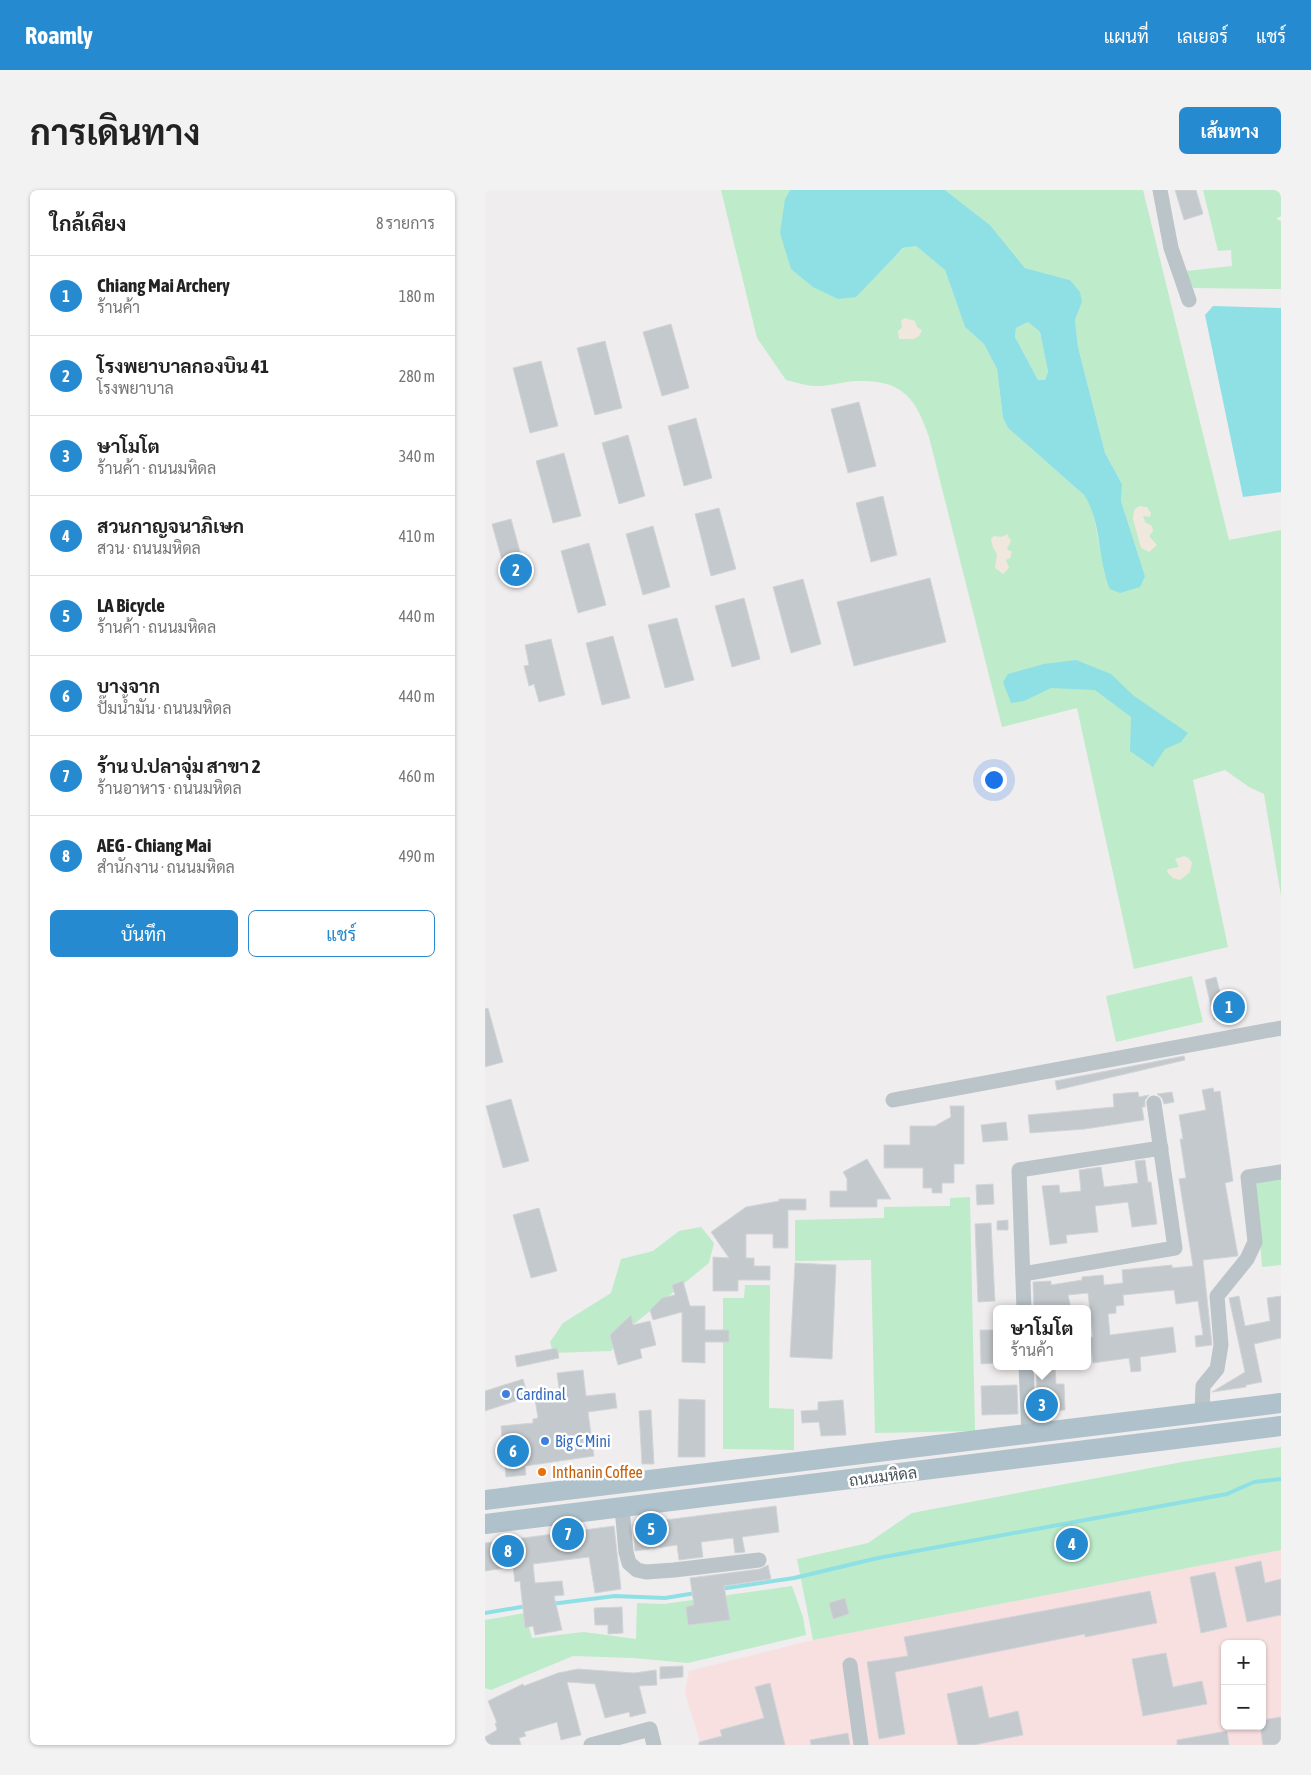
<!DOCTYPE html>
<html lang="th">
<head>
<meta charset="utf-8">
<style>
  body { margin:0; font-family:"Asap Condensed",Sarabun,sans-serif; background:#f2f2f2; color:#222 }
  .controls { position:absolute; right:15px; bottom:15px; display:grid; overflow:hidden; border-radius:8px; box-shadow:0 1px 4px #0004 }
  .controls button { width:45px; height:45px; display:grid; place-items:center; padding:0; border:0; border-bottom:1px solid #e0e0e0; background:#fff; color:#222; font:25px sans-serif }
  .you { position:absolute; left:508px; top:589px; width:18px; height:18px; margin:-12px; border:4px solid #fff; border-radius:50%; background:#1a73e8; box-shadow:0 0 0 8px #1a73e833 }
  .badge { display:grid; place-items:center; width:32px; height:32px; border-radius:50%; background:#268ad1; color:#fff; font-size:16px; font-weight:700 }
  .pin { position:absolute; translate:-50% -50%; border:2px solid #fff; box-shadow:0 1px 5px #0006 }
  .popup { position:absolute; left:508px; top:1115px; width:98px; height:65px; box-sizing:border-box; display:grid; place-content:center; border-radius:8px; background:#fff; filter:drop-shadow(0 1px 4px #0005); font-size:16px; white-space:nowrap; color:#767676 }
  .popup b { font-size:19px; color:#222 }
  .popup::after { content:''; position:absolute; left:50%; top:100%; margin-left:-10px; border:10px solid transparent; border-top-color:#fff }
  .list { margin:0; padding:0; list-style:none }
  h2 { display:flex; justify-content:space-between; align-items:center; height:65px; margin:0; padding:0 20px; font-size:21px }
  h2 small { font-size:16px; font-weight:400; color:#767676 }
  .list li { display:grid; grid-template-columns:32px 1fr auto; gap:15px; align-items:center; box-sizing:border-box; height:80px; padding:0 20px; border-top:1px solid #e0e0e0 }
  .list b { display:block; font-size:19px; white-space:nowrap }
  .list p { margin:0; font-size:16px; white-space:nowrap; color:#767676 }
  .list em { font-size:16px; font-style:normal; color:#767676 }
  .actions { display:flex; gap:10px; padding:15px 20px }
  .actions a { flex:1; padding:11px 0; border:1px solid #268ad1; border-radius:8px; text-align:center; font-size:18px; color:#268ad1 }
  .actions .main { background:#268ad1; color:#fff }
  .map { position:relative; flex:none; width:796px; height:1555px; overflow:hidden; border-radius:8px }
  header { display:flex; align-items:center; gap:30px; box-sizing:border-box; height:70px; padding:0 25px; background:#268ad1; color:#fff }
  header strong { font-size:24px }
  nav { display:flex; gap:28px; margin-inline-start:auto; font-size:18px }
  .intro { display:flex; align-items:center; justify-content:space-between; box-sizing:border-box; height:120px; padding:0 30px }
  h1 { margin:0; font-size:35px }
  .button { padding:12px 22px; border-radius:8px; background:#268ad1; color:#fff; font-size:18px; font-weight:700 }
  main { display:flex; gap:30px; padding:0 30px }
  aside { flex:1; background:#fff; border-radius:8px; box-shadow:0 1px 4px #0004 }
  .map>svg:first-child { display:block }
  .medical { fill:#f8dfe0; fill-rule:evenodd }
  .green { fill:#beebc9 }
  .sand { fill:#f0e8df }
  .water { fill:#8ee0e5; fill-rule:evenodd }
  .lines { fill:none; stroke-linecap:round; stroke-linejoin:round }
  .stream { stroke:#8ee0e5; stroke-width:4 }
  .building { fill:#c4c9cd; stroke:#d2d5d8 }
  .minor { stroke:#bac4c9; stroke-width:15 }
  .major { stroke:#afc1ca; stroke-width:20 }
  .shop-dot { fill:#3f7fe0; stroke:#fff; stroke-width:2 }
  .food-dot { fill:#e8710a; stroke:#fff; stroke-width:2 }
  .labels { text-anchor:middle; stroke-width:5; stroke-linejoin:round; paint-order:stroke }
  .shop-label { font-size:16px; fill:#366cbe; stroke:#fff; text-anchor:start }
  .food-label { font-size:16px; fill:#c56008; stroke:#fff; text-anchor:start }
  .street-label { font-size:16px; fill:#475359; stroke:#fff }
</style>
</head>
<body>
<header>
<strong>Roamly</strong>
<nav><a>แผนที่</a><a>เลเยอร์</a><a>แชร์</a></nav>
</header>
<div class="intro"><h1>การเดินทาง</h1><a class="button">เส้นทาง</a></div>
<main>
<aside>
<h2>ใกล้เคียง<small>8 รายการ</small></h2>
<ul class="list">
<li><span class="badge">1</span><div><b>Chiang Mai Archery</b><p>ร้านค้า</p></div><em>180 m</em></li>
<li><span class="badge">2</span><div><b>โรงพยาบาลกองบิน 41</b><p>โรงพยาบาล</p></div><em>280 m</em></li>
<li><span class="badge">3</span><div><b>ษาโมโต</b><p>ร้านค้า · ถนนมหิดล</p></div><em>340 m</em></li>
<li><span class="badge">4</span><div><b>สวนกาญจนาภิเษก</b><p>สวน · ถนนมหิดล</p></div><em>410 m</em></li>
<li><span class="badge">5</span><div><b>LA Bicycle</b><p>ร้านค้า · ถนนมหิดล</p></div><em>440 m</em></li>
<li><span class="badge">6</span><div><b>บางจาก</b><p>ปั๊มน้ำมัน · ถนนมหิดล</p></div><em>440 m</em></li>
<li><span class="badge">7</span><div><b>ร้าน ป.ปลาจุ่ม สาขา 2</b><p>ร้านอาหาร · ถนนมหิดล</p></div><em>460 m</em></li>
<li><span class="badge">8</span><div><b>AEG - Chiang Mai</b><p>สำนักงาน · ถนนมหิดล</p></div><em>490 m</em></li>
</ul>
<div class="actions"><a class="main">บันทึก</a><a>แชร์</a></div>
</aside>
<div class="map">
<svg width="796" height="1555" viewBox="0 0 796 1555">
  <rect width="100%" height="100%" fill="#f0edee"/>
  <path class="medical" d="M796,1360V1555H216L200,1503L204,1481L328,1450ZM740,1454H777V1536H740Z"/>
  <g class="green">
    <path d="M236,0H305L300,9L405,71L419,58L431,56L460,80L480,137L499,154L512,179L518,228L523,238L599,305L607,317L620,386H660L636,311L637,294L620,263L593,157L590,130L597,112L585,90L540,78L505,35L460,0H658L744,350L796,340V706L779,604L764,597L740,580L708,590L743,757L649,779L592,518L517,537L444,247C431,209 418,190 374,191C359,191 343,197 328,196C319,195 310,192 301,190L272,148Z"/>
    <path d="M718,0H796V26L791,29L796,31V99L708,98L701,81L747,76L746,60L733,61Z"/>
    <path d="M543,132L555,142L563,183L560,190H553L530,147L531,138Z"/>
    <path d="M707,786L718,832L631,852L621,806Z"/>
    <path d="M796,989V1075L777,1077L770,991Z"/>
    <path d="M485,1007L490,1241L390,1243L386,1070L310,1071V1030L399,1028V1017L465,1016V1008Z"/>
    <path d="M216,1037L229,1053L224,1073L138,1143L126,1161L68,1163L65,1152L78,1133L126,1103L136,1069L168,1061L194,1041Z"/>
    <path d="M260,1095H285L284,1218L309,1219V1260L238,1259V1108H259Z"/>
    <path d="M796,1257V1360L328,1450L312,1369L383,1353L427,1323L697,1272Z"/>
    <path d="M307,1396L318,1427L321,1445L203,1473L148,1468L88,1466L6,1500L0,1498V1430L40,1423L47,1448L99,1442L151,1449L152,1413L179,1414Z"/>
  </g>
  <g class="sand">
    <path d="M420,128L430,131L432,137L437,140L434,146L429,149H414L413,141L417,138L416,131Z"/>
    <path d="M654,316L662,317L666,323L665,327L658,326L660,332L667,336L668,341L664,346L672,355L664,362L656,358L648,329L649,320Z"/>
    <path d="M522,344L526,351L522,359L527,362L525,368L521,370L524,378L518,384L510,378L512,364L508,358L506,349L509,346L517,347Z"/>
    <path d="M699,666L704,668L707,673L705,682L695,690L688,688L682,682L683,679L694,677L690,669Z"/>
  </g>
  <g class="water">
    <path d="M305,0H460L505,35L540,78L585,90L595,102L597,112L590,130L593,157L620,263L637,294L636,311L660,386L655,397L635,403L625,399C612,369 617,332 599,305L523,238L518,228L512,179L499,154L480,137L460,80L431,56L418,58L371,107L353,109L328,97L306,79L295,43L300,9ZM543,132L555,142L563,182L560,190H553L530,147L531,138Z"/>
    <path d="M728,116L796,118V302L758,307L720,125Z"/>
    <path d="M591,470L626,484L649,506L703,543L696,552L680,559L668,577L645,561L646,527L610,500L566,498L539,511L526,513L518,492L523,484L559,474Z"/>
  </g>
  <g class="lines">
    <g class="stream">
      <path d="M235,1399L309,1388L393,1368L742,1304L769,1292L796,1289"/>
      <path d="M66,1414L130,1406L180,1408L211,1403"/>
      <path d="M0,1423L42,1416"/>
    </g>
  </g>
  <g class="building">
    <path d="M690,0H711L718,24L699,30Z"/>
    <path d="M186,134L204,198L177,206L158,142Z"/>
    <path d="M120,151L137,218L110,225L92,158Z"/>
    <path d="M56,171L73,236L45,243L28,178Z"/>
    <path d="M374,212L391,276L363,283L346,219Z"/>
    <path d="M211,228L227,288L199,296L183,236Z"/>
    <path d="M143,245L160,306L134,314L117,253Z"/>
    <path d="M79,263L96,326L68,333L51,271Z"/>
    <path d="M398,306L412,365L386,372L371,313Z"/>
    <path d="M234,318L251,379L226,386L210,324Z"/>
    <path d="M26,329L42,387L23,392L7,334Z"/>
    <path d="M168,336L185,397L158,405L141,344Z"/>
    <path d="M104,353L121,415L93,423L76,361Z"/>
    <path d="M445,388L461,452L369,476L352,412Z"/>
    <path d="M318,389L336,454L306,463L288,397Z"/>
    <path d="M259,408L275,469L247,477L230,416Z"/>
    <path d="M192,428L209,490L180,498L163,435Z"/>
    <path d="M128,446L145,508L117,515L101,453Z"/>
    <path d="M66,449L80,505L54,512L49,494L44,496L39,476L44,475L40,455Z"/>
    <path d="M731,787L738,814L746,811L749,825L729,830L720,790Z"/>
    <path d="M3,818L18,872L0,877V819Z"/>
    <path d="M699,866L700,870L572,900L570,891Z"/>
    <path d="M728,898L729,902L735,901L748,991L740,993L753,1066L718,1070L727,1155L711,1157L710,1146L718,1145L713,1111L691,1114L689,1100L638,1105L639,1115L631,1116V1123L623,1124L625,1145L688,1137L691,1162L655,1167L656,1181L646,1182L644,1168L608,1173L605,1147H608L603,1103L583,1105L586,1119H549L548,1092L566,1091V1095L597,1090V1087L618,1085L619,1095L638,1093L637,1080L687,1075V1078L708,1076L694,989L701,988L695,949H698L694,925L721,920L717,900Z"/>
    <path d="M653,902L654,907L664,905L660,910V917H657L659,930L600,939L545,943L543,925L629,917L628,904Z"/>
    <path d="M687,902L689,912L679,914L677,908L672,904Z"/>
    <path d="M26,909L44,971L18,978L1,916Z"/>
    <path d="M465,916H479V974H469V993H457V1003H447V998H438V978H399V955H425V936H450L466,927Z"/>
    <path d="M521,932L523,950L498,952L496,935Z"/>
    <path d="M382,969L406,1009H392V1017H345V1001H362V989L358,982Z"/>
    <path d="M660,970L663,992H666L672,1034L647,1037L643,1012L610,1016L613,1042L581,1045L582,1053L565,1055L557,996L574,995L575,1003L596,1001L594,980L616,977L619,997L653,993L650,971Z"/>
    <path d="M508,994L509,1014L492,1015L491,995Z"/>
    <path d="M294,1009H321V1020H303V1058H288V1044H261V1068H269V1076H285V1090H253V1101H228V1067L244,1068L226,1042L261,1017L294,1011Z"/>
    <path d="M54,1018L72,1081L46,1088L28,1025Z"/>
    <path d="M523,1030V1040H512V1031Z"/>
    <path d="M506,1033L510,1111L493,1112L490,1034Z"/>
    <path d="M310,1073L351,1075L347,1169L305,1167Z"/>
    <path d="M198,1091L205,1116H220V1140H244V1152H220V1173L197,1172V1122L168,1130L165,1120L177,1108L190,1105L187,1095Z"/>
    <path d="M754,1106L760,1136L785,1131L782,1108L796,1106V1148L769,1154L777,1192L761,1195V1197L727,1202L760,1182L744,1108Z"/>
    <path d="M146,1125L148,1135L165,1131L171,1155L155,1159L157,1168L133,1175L125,1145Z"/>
    <path d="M495,1140H511L512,1173L496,1174Z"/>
    <path d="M72,1158L74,1168L32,1177L30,1166Z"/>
    <path d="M551,1176H570L571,1194H579L580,1220L558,1221L552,1211Z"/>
    <path d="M98,1180L101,1206L130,1203L132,1218L103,1222L109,1266L40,1276L41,1285L21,1287L16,1236L48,1233V1229L53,1228L50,1209L75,1205L72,1183Z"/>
    <path d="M38,1189L43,1207L0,1221V1201Z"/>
    <path d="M532,1195L533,1224L497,1225L496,1196Z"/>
    <path d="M194,1209L220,1210V1267H193Z"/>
    <path d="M358,1210L361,1245L336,1246L334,1232L317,1233L316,1221L333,1220V1212Z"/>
    <path d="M166,1220L169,1274H157L154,1221Z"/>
    <path d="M291,1316L294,1342L257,1347L260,1362L250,1363L248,1348L216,1352L218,1367L194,1370L192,1355L150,1361L148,1334Z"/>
    <path d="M129,1336L136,1399L110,1403L104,1367L48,1374L50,1393L77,1391L79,1405L69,1406L77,1440L50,1445L48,1436L40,1438L35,1391L30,1392L28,1377L0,1381V1353Z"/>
    <path d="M776,1371L780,1393L796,1389V1425L762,1432L750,1377Z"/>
    <path d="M283,1375L286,1389L239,1396L245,1430L203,1435L201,1417L209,1415L205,1388L275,1379Z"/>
    <path d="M730,1382L742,1437L716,1443L705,1387Z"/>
    <path d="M665,1401L672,1433L600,1447V1444L410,1482L420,1544L394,1549L382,1472L423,1466L419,1447Z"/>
    <path d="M360,1408L364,1424L348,1429L344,1413Z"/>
    <path d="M137,1417L138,1443L123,1444V1435H110L109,1418Z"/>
    <path d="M681,1463L688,1497L717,1491L722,1514L658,1526L647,1469Z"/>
    <path d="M198,1476V1487L175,1489V1477Z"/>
    <path d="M93,1479L149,1483L171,1480L172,1495L154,1496L161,1523L145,1527L144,1522L120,1528L110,1494L82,1492L96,1545L76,1550L72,1532L39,1542L41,1546L34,1548L36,1555H0V1547L12,1540L10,1533H12L3,1511L38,1494L39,1496L73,1483Z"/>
    <path d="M285,1493L300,1555H214V1552L237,1546L235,1540L279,1528L270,1497Z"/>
    <path d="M497,1496L504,1528L533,1521L538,1545L489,1555H473L462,1504Z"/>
    <path d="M796,1527V1555H778L775,1536H777V1530Z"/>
    <path d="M742,1541L744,1555H692V1550Z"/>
    <path d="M363,1543L365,1555H326L325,1550Z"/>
  </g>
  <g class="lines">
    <g class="minor">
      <path d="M675,0L686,58L704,110"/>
      <path d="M408,910L796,838"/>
      <path d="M538,1084L690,1058L669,913"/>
      <path d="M539,1119L534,980L676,958"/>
      <path d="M541,1176L544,1244"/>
      <path d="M717,1223L718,1196L732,1179L736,1155L732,1106L762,1069L770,1052L763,987L796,982"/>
      <path d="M137,1318L141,1362L144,1373L152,1380L161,1382L189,1380L274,1370"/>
      <path d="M365,1475L376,1555"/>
      <path d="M106,1555L165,1539L169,1555"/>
    </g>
    <g class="major">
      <path d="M0,1310L796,1213"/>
      <path d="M0,1334L796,1236"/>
    </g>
  </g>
  <g class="shop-dot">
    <circle cx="21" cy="1204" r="5"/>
    <circle cx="60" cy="1251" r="5"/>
  </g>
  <circle class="food-dot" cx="57" cy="1282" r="5"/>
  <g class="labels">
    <g class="shop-label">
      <text x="31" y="1210">Cardinal</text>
      <text x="70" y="1257">Big C Mini</text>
    </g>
    <g class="food-label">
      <text x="67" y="1288">Inthanin Coffee</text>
    </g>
    <g class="street-label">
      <text transform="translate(398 1286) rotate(-7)" y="6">ถนนมหิดล</text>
    </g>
  </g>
</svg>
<div class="controls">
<button>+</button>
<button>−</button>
</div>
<div class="you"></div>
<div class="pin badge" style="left:744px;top:817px">1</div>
<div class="pin badge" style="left:31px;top:380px">2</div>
<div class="pin badge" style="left:557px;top:1215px">3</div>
<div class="popup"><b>ษาโมโต</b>ร้านค้า</div>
<div class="pin badge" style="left:587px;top:1354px">4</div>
<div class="pin badge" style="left:166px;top:1339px">5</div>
<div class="pin badge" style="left:28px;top:1261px">6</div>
<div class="pin badge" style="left:83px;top:1344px">7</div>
<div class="pin badge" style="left:23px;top:1361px">8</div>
</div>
</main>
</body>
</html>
